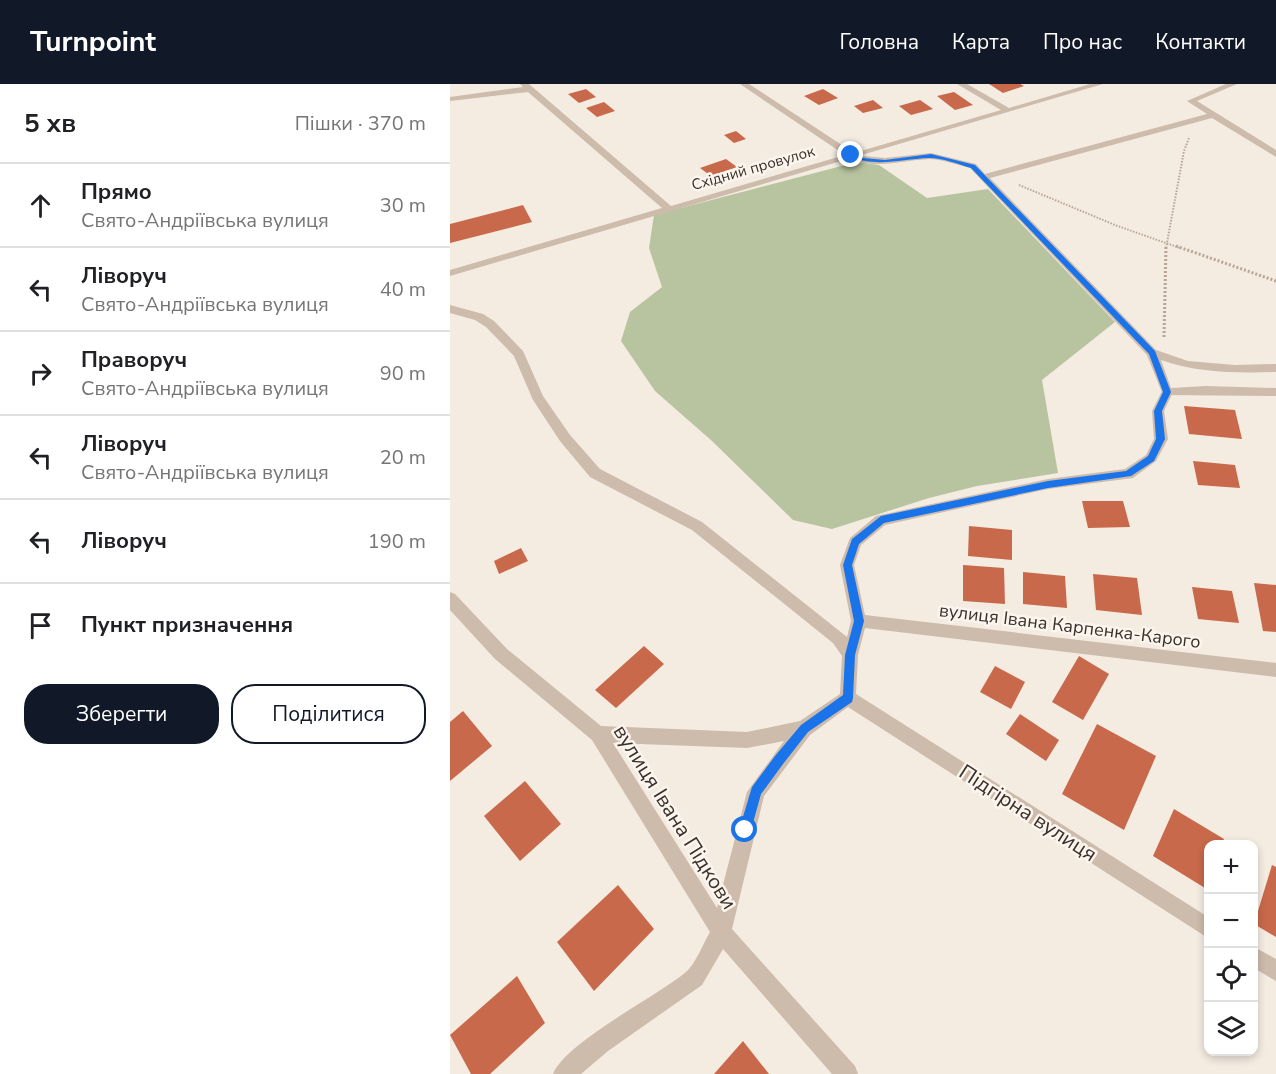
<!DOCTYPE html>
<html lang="uk">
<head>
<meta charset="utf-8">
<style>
  body { margin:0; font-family:"Nunito Sans",sans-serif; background:#f6f6f6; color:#202124 }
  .controls { position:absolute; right:18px; bottom:18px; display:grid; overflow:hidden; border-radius:12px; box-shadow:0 3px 9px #0003 }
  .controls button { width:54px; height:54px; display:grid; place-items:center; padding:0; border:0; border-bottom:2px solid #e0e0e0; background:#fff; color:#202124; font:30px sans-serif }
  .stop { position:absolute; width:18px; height:18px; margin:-14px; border:4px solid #1a73e8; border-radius:50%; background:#fff }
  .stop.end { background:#1a73e8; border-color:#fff; box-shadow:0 2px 6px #0008 }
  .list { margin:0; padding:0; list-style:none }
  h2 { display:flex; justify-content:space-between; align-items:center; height:78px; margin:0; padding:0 24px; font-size:26px }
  h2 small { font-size:20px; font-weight:400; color:#757577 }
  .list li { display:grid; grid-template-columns:39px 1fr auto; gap:18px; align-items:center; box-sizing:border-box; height:84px; padding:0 24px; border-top:2px solid #e0e0e0 }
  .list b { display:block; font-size:22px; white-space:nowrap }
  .list p { margin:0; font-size:20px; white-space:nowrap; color:#757577 }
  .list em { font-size:20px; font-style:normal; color:#757577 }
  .actions { display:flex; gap:12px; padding:18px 24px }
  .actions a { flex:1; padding:14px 0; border:2px solid #111827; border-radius:24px; text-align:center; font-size:21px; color:#111827 }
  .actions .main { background:#111827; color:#fff }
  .icon { flex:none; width:33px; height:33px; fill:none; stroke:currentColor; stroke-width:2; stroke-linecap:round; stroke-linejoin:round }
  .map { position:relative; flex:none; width:826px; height:990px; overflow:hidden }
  header { display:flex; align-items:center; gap:36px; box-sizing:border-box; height:84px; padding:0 30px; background:#111827; color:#fff }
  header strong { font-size:28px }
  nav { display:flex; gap:33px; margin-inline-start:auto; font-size:21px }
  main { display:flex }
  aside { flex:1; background:#fff }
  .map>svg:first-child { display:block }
  .green { fill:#b8c4a0 }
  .building { fill:#c8694b }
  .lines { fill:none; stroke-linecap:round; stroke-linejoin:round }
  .path-far1 { stroke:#b9a596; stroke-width:2; stroke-dasharray:1.5 1.5; stroke-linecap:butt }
  .path { stroke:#b9a596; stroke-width:3; stroke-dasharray:2 2; stroke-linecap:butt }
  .lane { fill:#cdbbac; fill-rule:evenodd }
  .street { fill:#cdbbac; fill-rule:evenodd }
  .route { fill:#1a73e8 }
  .labels { text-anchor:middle; stroke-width:5; stroke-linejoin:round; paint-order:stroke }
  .far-street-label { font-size:15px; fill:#3b302b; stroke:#fbf5ee }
  .street-label { font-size:18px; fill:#3b302b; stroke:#fbf5ee }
  .near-street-label { font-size:21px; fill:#3b302b; stroke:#fbf5ee }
</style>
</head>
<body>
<header>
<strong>Turnpoint</strong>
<nav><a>Головна</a><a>Карта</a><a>Про нас</a><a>Контакти</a></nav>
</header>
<main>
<aside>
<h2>5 хв<small>Пішки · 370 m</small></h2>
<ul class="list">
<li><svg class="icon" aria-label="ahead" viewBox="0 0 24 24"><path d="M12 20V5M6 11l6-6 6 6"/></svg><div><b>Прямо</b><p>Свято-Андріївська вулиця</p></div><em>30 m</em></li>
<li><svg class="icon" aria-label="left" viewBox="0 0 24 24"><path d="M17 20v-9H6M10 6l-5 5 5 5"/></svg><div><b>Ліворуч</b><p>Свято-Андріївська вулиця</p></div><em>40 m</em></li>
<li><svg class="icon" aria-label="right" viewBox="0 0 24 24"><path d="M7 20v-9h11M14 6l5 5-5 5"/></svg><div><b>Праворуч</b><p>Свято-Андріївська вулиця</p></div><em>90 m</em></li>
<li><svg class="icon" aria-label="left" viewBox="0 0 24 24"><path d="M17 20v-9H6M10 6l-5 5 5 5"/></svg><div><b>Ліворуч</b><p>Свято-Андріївська вулиця</p></div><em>20 m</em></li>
<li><svg class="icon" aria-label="left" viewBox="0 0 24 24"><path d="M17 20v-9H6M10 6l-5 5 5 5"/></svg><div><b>Ліворуч</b></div><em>190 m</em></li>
<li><svg class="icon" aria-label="arrive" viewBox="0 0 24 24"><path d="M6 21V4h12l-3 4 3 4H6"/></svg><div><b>Пункт призначення</b></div></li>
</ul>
<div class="actions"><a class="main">Зберегти</a><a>Поділитися</a></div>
</aside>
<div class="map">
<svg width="826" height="990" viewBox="0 0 826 990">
  <rect width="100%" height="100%" fill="#f4ebe1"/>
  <path class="green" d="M407,78L429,81L477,114L538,105L665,238L592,296L608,389L527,402L479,414L382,445L343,436L262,357L205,307L171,257L180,228L212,203L199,164L204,131Z"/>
  <g class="building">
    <path d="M539,0H570L574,2L553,9Z"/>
    <path d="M136,5L146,13L129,19L118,10Z"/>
    <path d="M373,5L388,14L369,21L354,12Z"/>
    <path d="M504,8L523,21L505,26L487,12Z"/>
    <path d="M423,16L433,24L413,29L404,22Z"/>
    <path d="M470,16L483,25L461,31L449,22Z"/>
    <path d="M154,18L165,27L147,33L136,24Z"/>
    <path d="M286,47L296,55L284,59L274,51Z"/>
    <path d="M276,75L287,83L261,92L250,84Z"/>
    <path d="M73,121L82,138L0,159V140Z"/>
    <path d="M734,322L785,326L792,355L739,350Z"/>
    <path d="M743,377L785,381L790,404L748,401Z"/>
    <path d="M632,417H673L680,443L638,444Z"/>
    <path d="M519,442L562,446V476L518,472Z"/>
    <path d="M71,464L78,477L49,490L44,477Z"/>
    <path d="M513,481L554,484L555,520L513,517Z"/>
    <path d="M573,488L615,492L617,524L573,520Z"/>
    <path d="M643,490L687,494L692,531L646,526Z"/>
    <path d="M804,499L826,501V548L813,547Z"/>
    <path d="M742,503L782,507L789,539L748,535Z"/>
    <path d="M194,562L214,580L166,624L145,606Z"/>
    <path d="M629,572L659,590L633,636L602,618Z"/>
    <path d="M545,582L575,598L561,625L530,608Z"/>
    <path d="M13,627L42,662L0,697V638Z"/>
    <path d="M570,630L609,656L596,677L556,650Z"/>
    <path d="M647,640L706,672L674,746L612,710Z"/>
    <path d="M75,697L111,740L70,777L34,732Z"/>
    <path d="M724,725L774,755L772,760H758V796L755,804L703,772Z"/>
    <path d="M822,781L826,783V853L804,840Z"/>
    <path d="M168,801L204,845L144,907L107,858Z"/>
    <path d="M67,892L95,939L40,990H21L0,951Z"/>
    <path d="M293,957L319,990H264Z"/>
  </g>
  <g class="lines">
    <g class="path-far1">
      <path d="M569,101L665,141L730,164"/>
      <path d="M716,164L734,67L739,54"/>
    </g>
    <g class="path">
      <path d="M726,162L826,197"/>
      <path d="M714,253L716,162"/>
    </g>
    <path class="lane" d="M776,0H787L747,17L826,66V73L762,34L540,94L706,266L738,277L785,281L826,280V288C786,289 748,289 711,276L721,304L756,302L826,304V312L713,311L697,271L520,84C507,81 492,75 479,75C453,76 419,88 396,71L401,68L413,72L435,74L481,69L526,80L535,90L757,30L737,17Z"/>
    <g class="street">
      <path d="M70,0H79L221,122L395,71L290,0H299L404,69L551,26L507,0H517L559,24L640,0H653L0,192V186L212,124L78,8L0,17V13L73,3Z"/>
      <path d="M0,221L33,230L44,237L73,267L93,312L120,351L150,385L252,438L397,553L401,537L390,481L400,454L426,432L598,395L675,385L696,371L704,355L702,327L713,305H721L723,308L714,327L718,355L706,377L683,394L598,405L435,441L411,461L404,481L415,531L826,579V593L415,544L408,571L406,610L758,833V854L398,623L360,651L314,712L282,845L405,982L408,990H382L273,865L252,901L158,967L131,990H103C116,958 206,913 236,888C246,879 253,860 260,848L142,656L45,575L0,526V508L5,510L57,565L151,642L297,648L350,637L390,610L392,572L383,559L242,446L140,393L110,357L83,316L64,272L36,243L25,236L0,229ZM334,657L297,708L267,824L163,659L297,664Z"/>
      <path d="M804,863L826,875V897L804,884Z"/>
    </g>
  </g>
  <path class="route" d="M401,69L413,74L435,76L481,70L525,81L705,267L721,308L712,327L715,355L704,377L681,392L598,404L434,439L409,460L402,481L414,537L405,571L403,614L402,618L358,648L333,680L311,710L301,746L295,752L289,746L302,703L325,672L351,641L393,611L395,571L404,537L393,481L402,455L431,432L598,397L676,387L698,372L706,355L704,327L713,308L699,270L521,84C508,80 492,74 479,74C451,75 426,84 399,72Z"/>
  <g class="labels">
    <g class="far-street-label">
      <text transform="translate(303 84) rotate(-16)" y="5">Східний провулок</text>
    </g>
    <g class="street-label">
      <text transform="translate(620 542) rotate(7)" y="6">вулиця Івана Карпенка-Карого</text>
    </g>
    <g class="near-street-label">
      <text transform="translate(578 729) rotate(33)" y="7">Підгірна вулиця</text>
      <text transform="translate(225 733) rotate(58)" y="7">вулиця Івана Підкови</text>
    </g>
  </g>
</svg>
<div class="controls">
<button>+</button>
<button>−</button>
<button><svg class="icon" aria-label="locate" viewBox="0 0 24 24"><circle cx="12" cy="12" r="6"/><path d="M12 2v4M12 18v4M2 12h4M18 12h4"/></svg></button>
<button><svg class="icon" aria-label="layers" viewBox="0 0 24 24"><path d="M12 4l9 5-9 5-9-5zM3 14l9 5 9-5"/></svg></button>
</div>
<div class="stop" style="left:295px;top:746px"></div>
<div class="stop end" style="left:401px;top:71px"></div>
</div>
</main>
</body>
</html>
